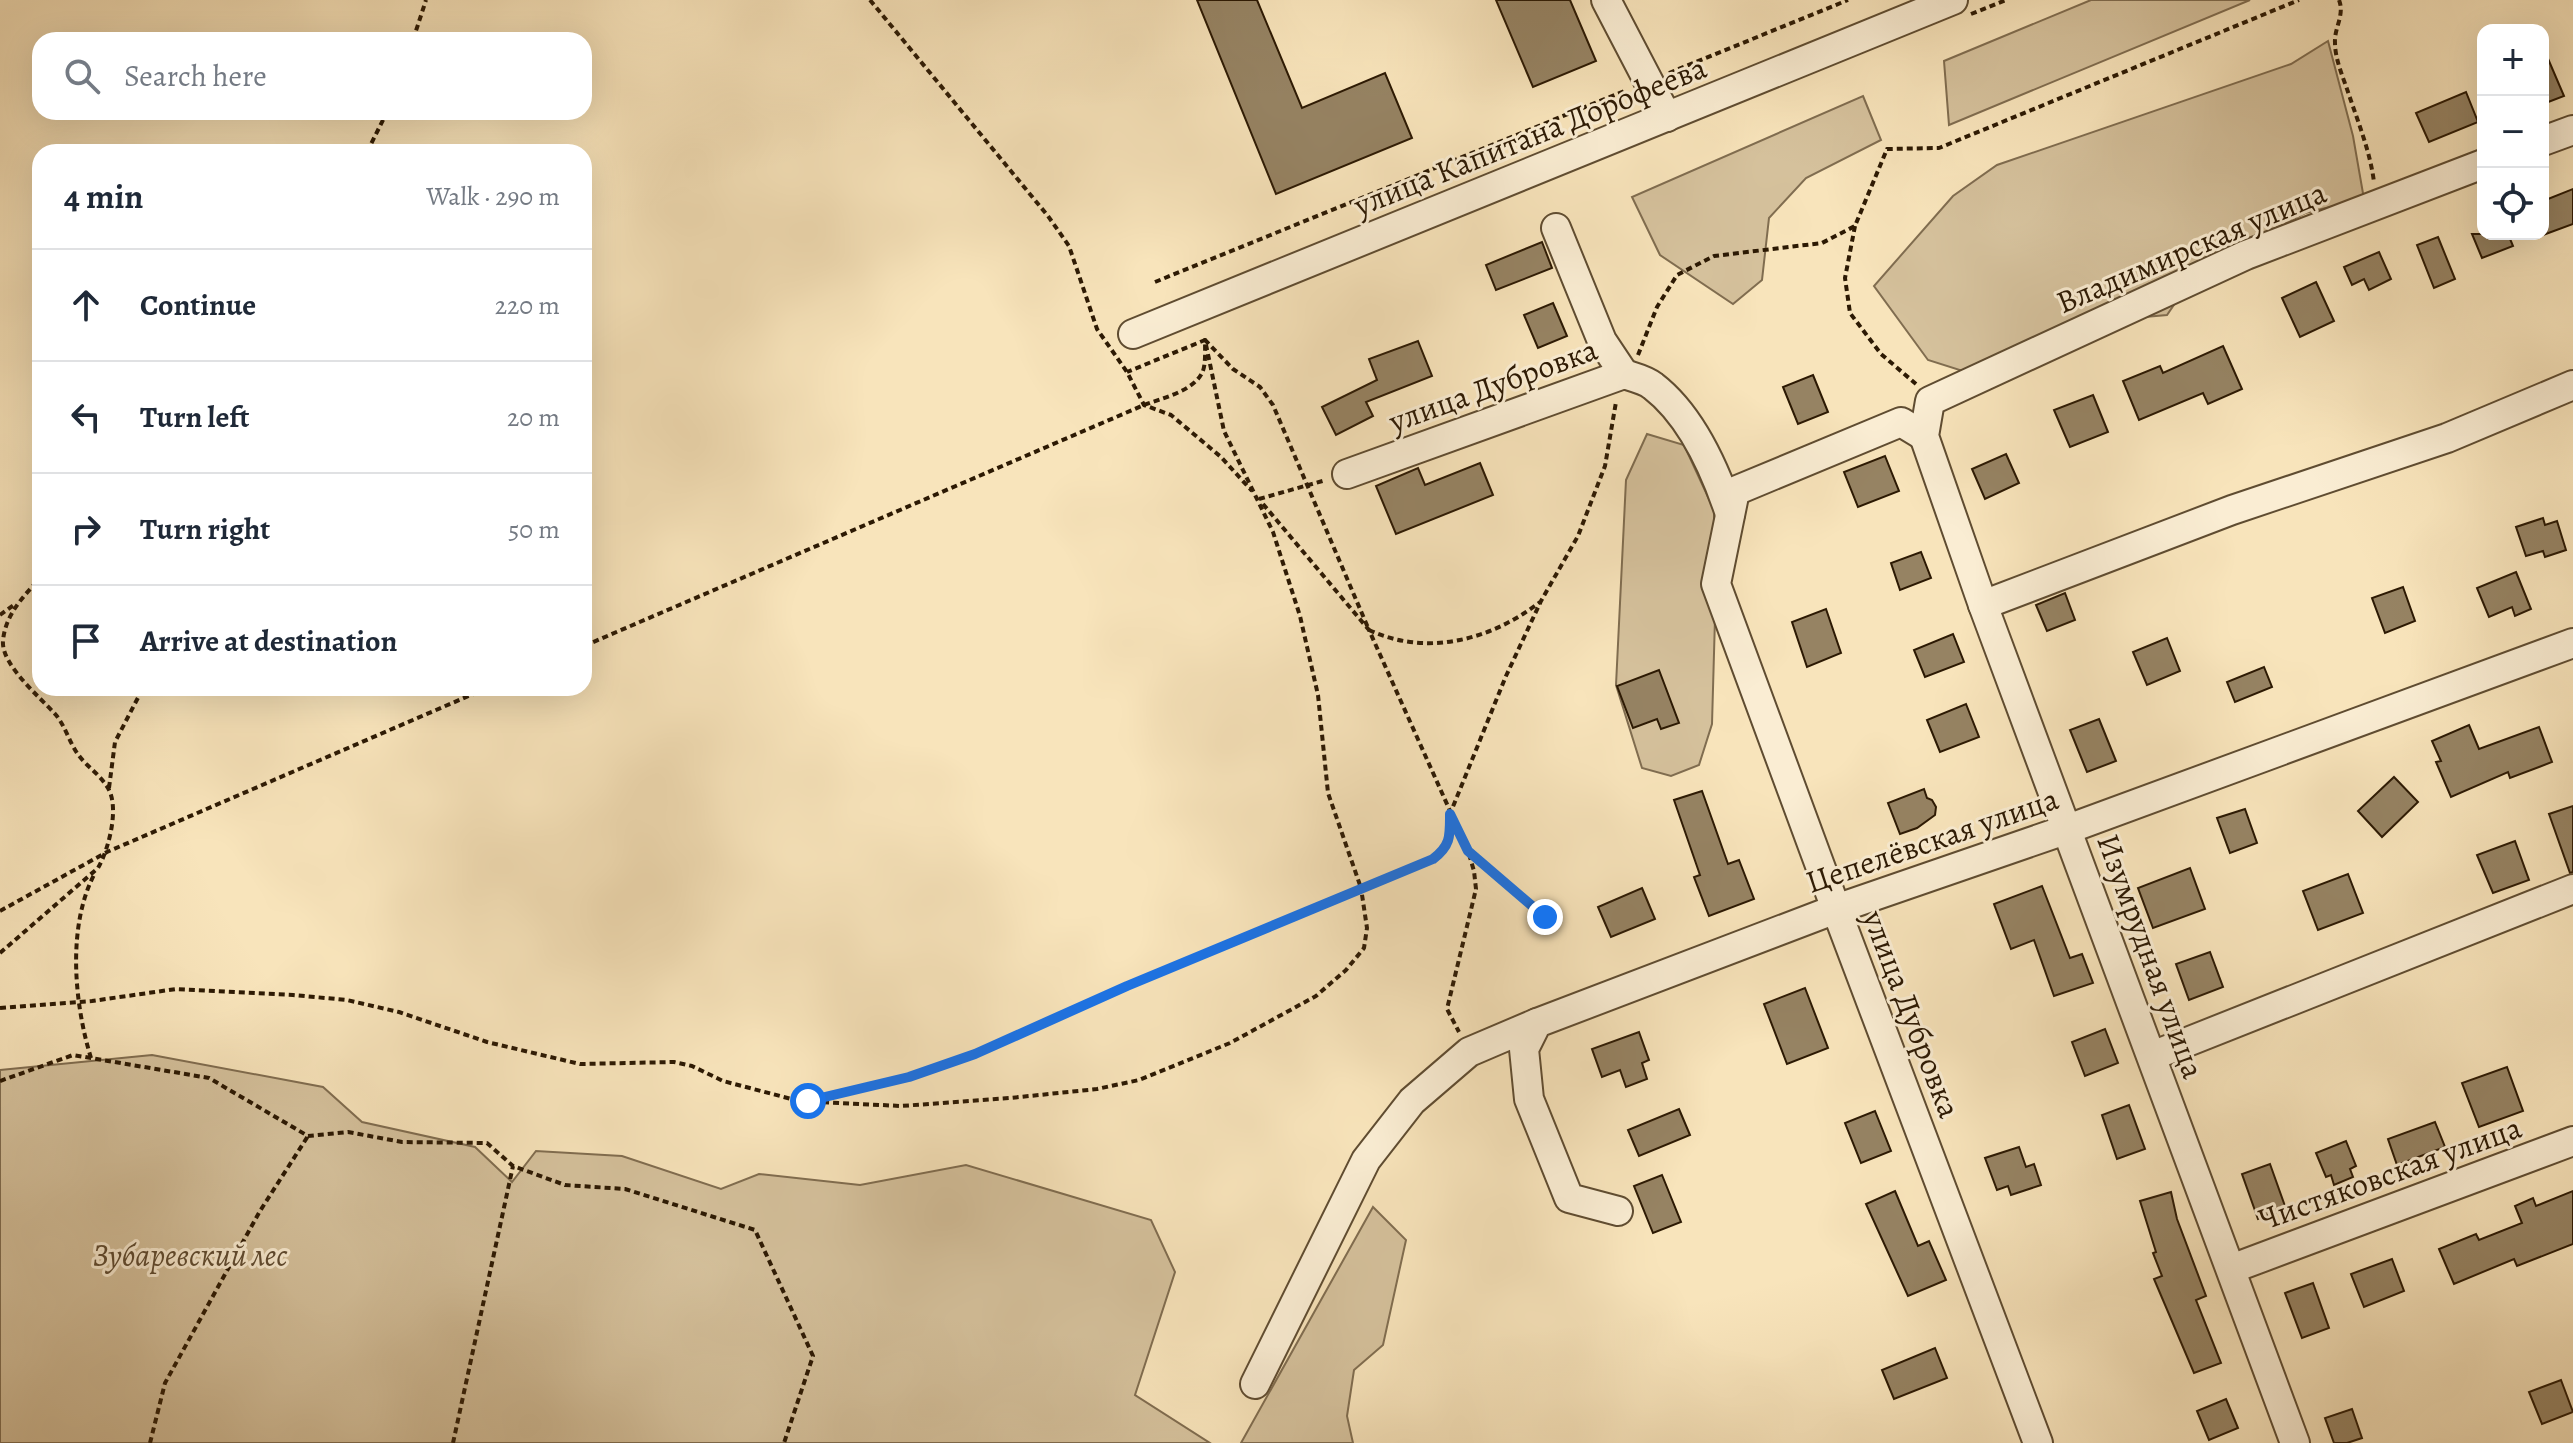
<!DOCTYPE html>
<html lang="en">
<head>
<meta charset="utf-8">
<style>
  body { margin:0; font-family:Alegreya,serif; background:#f2f2f3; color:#1f2937 }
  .controls { position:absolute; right:24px; top:24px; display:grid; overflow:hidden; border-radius:16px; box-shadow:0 8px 32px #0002 }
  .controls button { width:72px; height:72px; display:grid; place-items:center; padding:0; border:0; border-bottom:2px solid #e0e1e3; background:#fff; color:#1f2937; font:40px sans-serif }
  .stop { position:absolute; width:24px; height:24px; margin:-18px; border:6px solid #1a73e8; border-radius:50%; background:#fff }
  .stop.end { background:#1a73e8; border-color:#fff; box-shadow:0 2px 8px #0008 }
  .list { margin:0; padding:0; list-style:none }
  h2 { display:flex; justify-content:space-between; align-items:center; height:104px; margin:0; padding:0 32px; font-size:34px }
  h2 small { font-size:26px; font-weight:400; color:#747a83 }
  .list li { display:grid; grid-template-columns:52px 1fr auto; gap:24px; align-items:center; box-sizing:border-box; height:112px; padding:0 32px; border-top:2px solid #e0e1e3 }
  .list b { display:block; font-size:30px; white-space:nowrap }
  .list em { font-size:26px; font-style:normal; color:#747a83 }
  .icon { flex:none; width:44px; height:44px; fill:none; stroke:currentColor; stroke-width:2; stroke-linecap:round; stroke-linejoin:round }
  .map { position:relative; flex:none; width:2573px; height:1443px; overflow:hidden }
  .search { position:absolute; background:#fff; box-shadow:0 8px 32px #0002; left:32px; top:32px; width:560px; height:88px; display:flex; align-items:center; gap:20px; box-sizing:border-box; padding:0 28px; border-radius:24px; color:#747a83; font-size:30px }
  .panel { position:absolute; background:#fff; box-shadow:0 8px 32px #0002; left:32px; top:144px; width:560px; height:552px; border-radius:24px }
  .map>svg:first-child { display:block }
  .green { fill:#d5c19c; stroke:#806d50; stroke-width:2 }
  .building { fill:#968363; stroke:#2c1903; stroke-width:2 }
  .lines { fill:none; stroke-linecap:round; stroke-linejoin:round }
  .minor-casing { stroke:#5f4c31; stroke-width:32 }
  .path { stroke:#2c1903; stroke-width:4; stroke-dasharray:6 4; stroke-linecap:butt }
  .minor { stroke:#faedd3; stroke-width:28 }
  .route { stroke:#1a73e8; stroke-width:10 }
  .labels { text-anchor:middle; stroke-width:6; stroke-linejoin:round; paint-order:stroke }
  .street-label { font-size:32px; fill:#2c1903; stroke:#faedd3 }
  .park-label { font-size:32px; font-style:italic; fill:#5f4b31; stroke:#faedd3 }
</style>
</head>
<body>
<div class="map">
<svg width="2573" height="1443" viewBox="0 0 2573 1443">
  <rect width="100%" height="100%" fill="#f8e4bb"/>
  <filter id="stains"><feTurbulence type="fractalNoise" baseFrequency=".0025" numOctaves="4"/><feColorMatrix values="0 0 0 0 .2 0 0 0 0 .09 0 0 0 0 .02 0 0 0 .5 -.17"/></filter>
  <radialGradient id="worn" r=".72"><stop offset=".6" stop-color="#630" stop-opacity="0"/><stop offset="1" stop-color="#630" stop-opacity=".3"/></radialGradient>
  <g class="green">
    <path d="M2091,0H2250L1949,125L1944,61Z"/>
    <path d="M2328,41L2353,136L2364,199L2305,213L2197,271L2167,315L2122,319L1969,373L1928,360L1874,286L1953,196L1997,165L2291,64Z"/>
    <path d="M1863,96L1881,140L1806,178L1769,218L1762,280L1733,304L1660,255L1632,197Z"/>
    <path d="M1647,434L1684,445L1714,510L1715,618L1712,724L1699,765L1671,776L1642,768L1616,685L1626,480Z"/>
    <path d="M152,1055L323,1087L362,1122L475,1147L512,1182L536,1151L622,1156L721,1189L759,1174L860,1185L966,1165L1151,1220L1175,1272L1135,1395L1210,1443H0V1070Z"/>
    <path d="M1373,1207L1406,1240L1383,1345L1354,1370L1347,1416L1353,1443H1241Z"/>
  </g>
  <g class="building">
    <path d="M1197,0H1257L1302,108L1385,73L1412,138L1276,194Z"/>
    <path d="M1496,0H1570L1596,61L1533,87Z"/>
    <path d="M2543,47L2564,96L2543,104Z"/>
    <path d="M2466,92L2478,122L2429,142L2416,113Z"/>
    <path d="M2573,189V224L2543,235V201Z"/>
    <path d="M2472,234H2508L2513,246L2482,258Z"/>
    <path d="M2438,237L2455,279L2434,288L2417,245Z"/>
    <path d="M1542,242L1552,268L1496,290L1486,265Z"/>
    <path d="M2379,252L2391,279L2369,290L2364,279L2352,285L2344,267Z"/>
    <path d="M2316,282L2334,321L2300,337L2282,298Z"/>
    <path d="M1553,303L1567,336L1538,348L1524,315Z"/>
    <path d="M1418,341L1432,376L1366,402L1373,416L1336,435L1322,407L1377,380L1369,359Z"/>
    <path d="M2223,346L2242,389L2208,404L2203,393L2139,420L2123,381L2160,366L2163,373Z"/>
    <path d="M1813,375L1828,412L1798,424L1783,387Z"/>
    <path d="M2093,395L2108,432L2070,447L2054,410Z"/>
    <path d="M2006,454L2019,483L1985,499L1972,469Z"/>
    <path d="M1885,456L1899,491L1858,507L1844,472Z"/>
    <path d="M1480,463L1493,495L1396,534L1376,486L1418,468L1425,485Z"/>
    <path d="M2543,518L2545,525L2557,521L2566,550L2545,557L2543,551L2526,556L2516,527Z"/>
    <path d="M1921,552L1931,578L1900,590L1891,563Z"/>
    <path d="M2516,572L2531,609L2515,616L2512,607L2489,617L2477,588Z"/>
    <path d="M2403,587L2415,621L2385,633L2372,598Z"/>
    <path d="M2065,593L2075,620L2047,631L2036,605Z"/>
    <path d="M1826,609L1841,653L1807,667L1792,622Z"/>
    <path d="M1953,634L1964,662L1925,677L1914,650Z"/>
    <path d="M2167,638L2180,671L2147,685L2133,652Z"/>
    <path d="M2264,667L2272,687L2235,702L2227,682Z"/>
    <path d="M1659,670L1679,723L1661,729L1657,719L1633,728L1617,686Z"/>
    <path d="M1966,704L1979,737L1940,752L1927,720Z"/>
    <path d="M2099,719L2116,761L2087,772L2070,730Z"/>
    <path d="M2469,725L2479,749L2539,727L2552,762L2510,778L2508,772L2451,797L2436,762L2441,761L2432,741Z"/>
    <path d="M2394,777L2418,802L2382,837L2358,811Z"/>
    <path d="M1924,789L1927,798L1932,800L1936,807L1935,815L1917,828L1900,834L1888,803Z"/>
    <path d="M1702,791L1728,864L1739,860L1754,899L1709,916L1694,877L1700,875L1674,800Z"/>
    <path d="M2573,806V872L2570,873L2549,814Z"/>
    <path d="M2245,809L2257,843L2230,853L2217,818Z"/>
    <path d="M2515,841L2529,880L2493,893L2477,855Z"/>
    <path d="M2190,868L2205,909L2153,928L2138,888Z"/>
    <path d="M2348,874L2363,913L2318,930L2303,891Z"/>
    <path d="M2042,886L2070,958L2082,954L2093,983L2054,996L2034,940L2011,949L1994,904Z"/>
    <path d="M1642,888L1655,919L1611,937L1598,907Z"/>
    <path d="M2210,952L2223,987L2189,1000L2176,964Z"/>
    <path d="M1805,988L1828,1048L1787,1064L1764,1004Z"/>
    <path d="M2105,1029L2118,1063L2085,1076L2072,1042Z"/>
    <path d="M1639,1032L1649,1060L1642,1063L1647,1079L1626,1087L1620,1070L1602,1077L1592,1049Z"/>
    <path d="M2507,1067L2523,1111L2479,1127L2462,1083Z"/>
    <path d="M2129,1105L2145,1149L2117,1159L2102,1115Z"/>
    <path d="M1679,1109L1690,1135L1639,1156L1628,1130Z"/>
    <path d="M1875,1111L1891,1151L1861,1163L1845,1123Z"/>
    <path d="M2435,1122L2445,1147L2397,1165L2388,1139Z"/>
    <path d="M2346,1141L2356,1166L2350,1169L2353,1177L2334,1185L2331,1175L2326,1177L2316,1153Z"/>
    <path d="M2019,1147L2026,1167L2034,1164L2041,1185L2011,1195L2008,1186L1997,1190L1985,1158Z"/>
    <path d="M2270,1164L2286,1209L2258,1219L2242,1174Z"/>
    <path d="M1662,1175L1681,1222L1653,1233L1634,1186Z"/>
    <path d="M1895,1191L1918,1246L1929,1241L1946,1280L1908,1296L1866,1204Z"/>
    <path d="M2573,1191V1244L2517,1266L2514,1259L2454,1284L2439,1249L2476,1234L2479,1240L2522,1223L2515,1206L2533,1198L2536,1206Z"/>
    <path d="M2171,1192L2177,1219L2206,1296L2196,1300L2221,1363L2194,1373L2154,1279L2162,1276L2153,1253L2156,1252L2140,1201Z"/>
    <path d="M2392,1259L2404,1291L2364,1307L2351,1274Z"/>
    <path d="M2313,1283L2329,1328L2302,1338L2285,1293Z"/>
    <path d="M1935,1348L1947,1378L1894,1399L1882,1370Z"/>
    <path d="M2561,1380L2573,1412L2542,1424L2529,1392Z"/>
    <path d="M2226,1399L2238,1428L2209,1440L2197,1411Z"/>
    <path d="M2352,1409L2362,1438L2347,1443H2334L2325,1418Z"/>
  </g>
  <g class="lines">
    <defs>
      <g id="minor">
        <path d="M1606,0L1667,117"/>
        <path d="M2543,141L2573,130"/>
        <path d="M1556,228L1602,341L1624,374"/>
        <path d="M1133,334L1953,0"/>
        <path d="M1924,436L1901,422L1735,491L1716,584L1836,909L2038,1443"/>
        <path d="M1347,474L1624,374C1633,377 1646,380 1653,386C1692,416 1715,469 1730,514"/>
        <path d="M1983,605L2232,510L2447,438L2573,385"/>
        <path d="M2152,1056L2573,889"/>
        <path d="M1618,1211L1569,1198L1529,1099L1524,1049L1537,1023L1836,909L2068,829L2573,643"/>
        <path d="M2231,1269L2573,1141"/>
        <path d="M1255,1384L1366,1160L1412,1101L1469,1052L1537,1023"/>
        <path d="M2295,1443L1983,605L1924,436L1930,401L2246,255L2483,164"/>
      </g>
    </defs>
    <use href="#minor" class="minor-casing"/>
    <g class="path">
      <path d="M870,0L1048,216L1069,246L1097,329L1127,372L1144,405L1171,415L1221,457L1252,491"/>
      <path d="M2339,0C2345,15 2334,28 2335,43C2335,59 2343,77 2348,92C2358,122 2370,151 2374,182"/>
      <path d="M1971,14L2006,0"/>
      <path d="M413,40L426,0"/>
      <path d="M1669,73L1848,0"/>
      <path d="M367,152L387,112"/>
      <path d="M1855,226L1845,278L1850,313L1881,354L1916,384"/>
      <path d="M1155,282L1627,90"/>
      <path d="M1638,355L1657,307L1677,275L1714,256L1822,243L1855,226L1887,149L1939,148L2299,0"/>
      <path d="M1259,499L1326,480"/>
      <path d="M1263,504L1369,630L1468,851L1474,871L1476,889L1447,1009L1459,1032"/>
      <path d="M0,615L15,604"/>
      <path d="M584,646L1144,405C1162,398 1192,392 1202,373C1206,366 1205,350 1205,340L1127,372"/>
      <path d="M109,788L115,742L143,688"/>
      <path d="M1470,853L1545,917"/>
      <path d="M0,911L107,852L487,688"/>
      <path d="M0,953L98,868C109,849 121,804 106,785C98,773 85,765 77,753C69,741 65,726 56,715C41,698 1,665 3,641C5,615 23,597 40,578"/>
      <path d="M0,1008L92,1001L176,989L293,995L347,1000L399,1012L487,1042L580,1064L674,1062L692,1066L723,1081L799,1101L901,1106L1010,1098L1097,1089L1139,1080L1230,1043L1316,996L1346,970L1364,948L1367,928L1361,888C1380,881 1431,865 1443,851C1451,841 1450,826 1450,814L1506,676L1541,601L1578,536L1605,466L1616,402"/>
      <path d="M91,1058C74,1003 67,925 95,873"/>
      <path d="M0,1081L73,1055L209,1078L308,1136L348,1132L402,1142L487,1143L513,1166L565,1185L625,1189L755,1230L813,1356L784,1443"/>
      <path d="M815,1100L909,1077L975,1054L1127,986L1201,957L1361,888L1328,793L1318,695L1300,616L1273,532L1224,431L1205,340L1233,369L1260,387L1273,405L1369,630C1427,657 1491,640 1540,602"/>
      <path d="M150,1443L165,1383L260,1211L308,1136"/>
      <path d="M453,1443L513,1166"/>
    </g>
    <use href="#minor" class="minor"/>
  </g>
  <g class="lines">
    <path class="route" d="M808,1101L909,1077L975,1054L1127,986L1433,859C1451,845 1450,836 1450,814L1468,851L1545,917"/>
  </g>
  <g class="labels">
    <g class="street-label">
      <text transform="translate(1530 136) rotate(-22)" y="11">улица Капитана Дорофеева</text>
      <text transform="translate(2191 247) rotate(-23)" y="11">Владимирская улица</text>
      <text transform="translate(1493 385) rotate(-20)" y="11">улица Дубровка</text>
      <text transform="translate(1932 840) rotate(-19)" y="11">Цепелёвская улица</text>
      <text transform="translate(2151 956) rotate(70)" y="11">Изумрудная улица</text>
      <text transform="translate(1912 1014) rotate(69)" y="11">улица Дубровка</text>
      <text transform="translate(2390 1173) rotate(-20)" y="11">Чистяковская улица</text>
    </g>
    <g class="park-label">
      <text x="190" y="1266">Зубаревский лес</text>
    </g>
  </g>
  <rect width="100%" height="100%" filter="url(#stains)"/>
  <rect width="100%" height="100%" fill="url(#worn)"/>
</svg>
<div class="controls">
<button>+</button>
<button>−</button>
<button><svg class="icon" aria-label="locate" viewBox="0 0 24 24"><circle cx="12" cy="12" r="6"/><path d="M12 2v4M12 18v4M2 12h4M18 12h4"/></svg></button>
</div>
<div class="stop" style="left:808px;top:1101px"></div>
<div class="stop end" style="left:1545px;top:917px"></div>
<div class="search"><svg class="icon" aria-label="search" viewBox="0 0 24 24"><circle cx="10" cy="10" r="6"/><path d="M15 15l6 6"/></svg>Search here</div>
<section class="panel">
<h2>4 min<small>Walk · 290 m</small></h2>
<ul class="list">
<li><svg class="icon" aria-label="ahead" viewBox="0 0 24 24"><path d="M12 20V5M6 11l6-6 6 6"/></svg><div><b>Continue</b></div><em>220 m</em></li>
<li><svg class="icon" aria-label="left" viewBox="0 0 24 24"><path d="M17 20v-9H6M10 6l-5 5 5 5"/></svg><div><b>Turn left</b></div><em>20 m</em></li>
<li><svg class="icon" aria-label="right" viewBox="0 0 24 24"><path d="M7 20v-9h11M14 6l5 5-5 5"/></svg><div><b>Turn right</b></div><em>50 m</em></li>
<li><svg class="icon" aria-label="arrive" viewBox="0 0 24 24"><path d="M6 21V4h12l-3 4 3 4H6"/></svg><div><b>Arrive at destination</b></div></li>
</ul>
</section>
</div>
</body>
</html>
